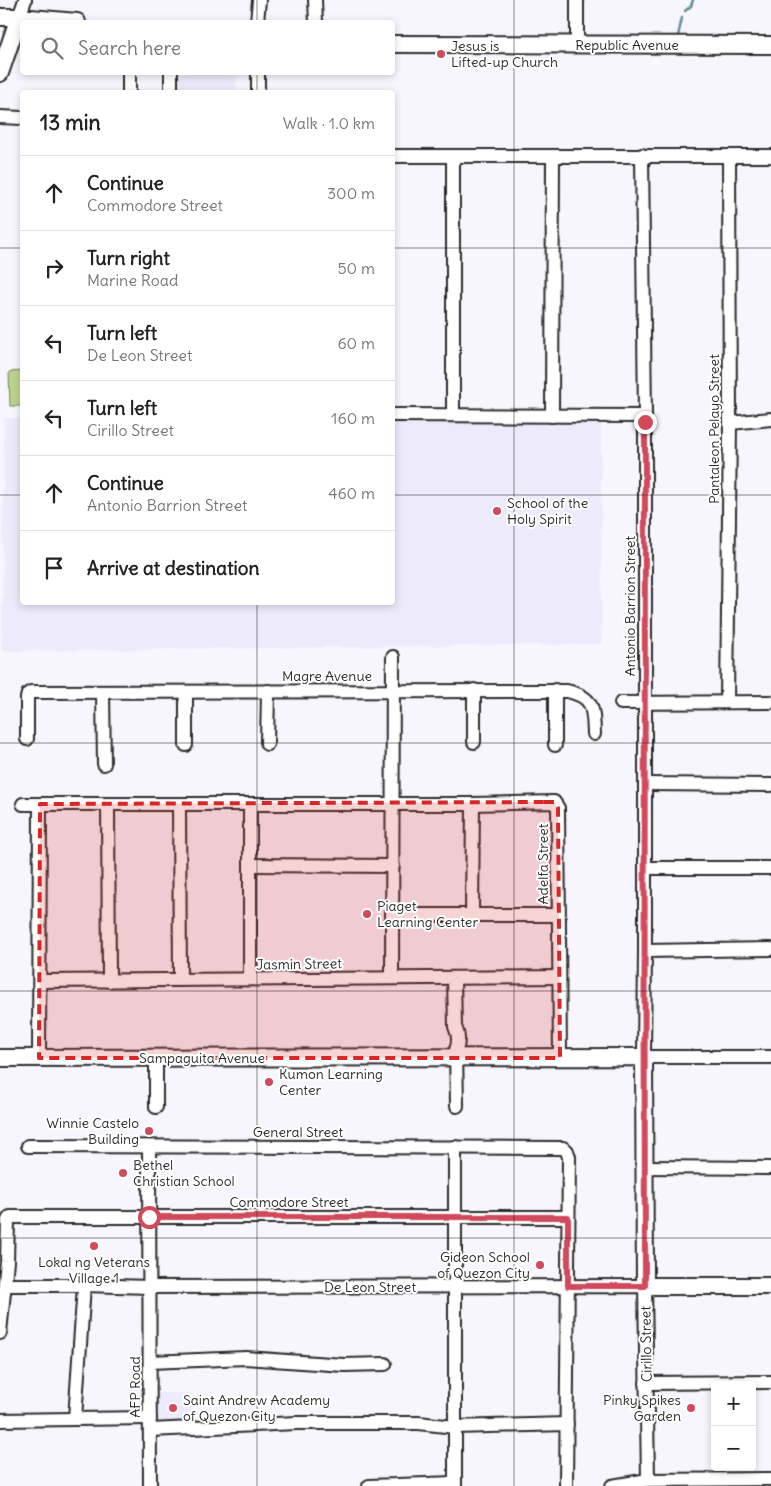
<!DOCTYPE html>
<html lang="en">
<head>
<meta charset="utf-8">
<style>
  body { margin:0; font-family:Delius,sans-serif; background:#f2f2f2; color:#222 }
  .controls { position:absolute; right:15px; bottom:15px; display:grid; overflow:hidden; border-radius:5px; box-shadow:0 2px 8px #0003 }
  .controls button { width:45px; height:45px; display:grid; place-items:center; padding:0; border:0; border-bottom:1px solid #e0e0e0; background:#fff; color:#222; font:25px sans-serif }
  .stop { position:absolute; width:15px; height:15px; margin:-11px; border:4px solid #d1495b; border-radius:50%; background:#fff }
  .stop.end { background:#d1495b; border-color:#fff; box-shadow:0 1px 5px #0008 }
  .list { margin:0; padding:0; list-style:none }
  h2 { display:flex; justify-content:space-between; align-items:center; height:65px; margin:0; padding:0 20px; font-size:21px }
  h2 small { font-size:16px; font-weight:400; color:#767676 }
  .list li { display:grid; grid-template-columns:32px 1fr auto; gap:15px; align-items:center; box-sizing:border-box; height:75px; padding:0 20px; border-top:1px solid #e0e0e0 }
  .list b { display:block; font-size:19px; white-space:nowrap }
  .list p { margin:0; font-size:16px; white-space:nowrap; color:#767676 }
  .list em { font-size:16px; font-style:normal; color:#767676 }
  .icon { flex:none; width:28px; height:28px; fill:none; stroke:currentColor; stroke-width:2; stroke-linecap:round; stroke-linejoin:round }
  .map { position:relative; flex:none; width:771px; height:1486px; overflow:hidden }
  .search { position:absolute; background:#fff; box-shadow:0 2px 8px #0003; left:20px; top:20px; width:375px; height:55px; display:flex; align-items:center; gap:12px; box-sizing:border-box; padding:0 18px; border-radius:5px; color:#767676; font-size:19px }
  .panel { position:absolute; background:#fff; box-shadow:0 2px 8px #0003; left:20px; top:90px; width:375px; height:515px; border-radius:5px }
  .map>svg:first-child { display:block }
  .built { fill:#edeafb }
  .green { fill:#bcd58c; stroke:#74805c }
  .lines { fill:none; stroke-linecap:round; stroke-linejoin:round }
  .stream { stroke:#638d9e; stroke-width:2.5 }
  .minor-casing { stroke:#2b2b2b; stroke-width:16 }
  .major-casing { stroke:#2b2b2b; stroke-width:20 }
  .minor { stroke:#fff; stroke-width:12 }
  .major { stroke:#fff; stroke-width:16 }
  .route { stroke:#d1495b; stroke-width:6 }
  .marked { fill:#d62828; fill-opacity:0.2; stroke:#d62828; stroke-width:4; stroke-dasharray:10 6; stroke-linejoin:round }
  .grid { fill:none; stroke:#2b2b2b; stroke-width:1; stroke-opacity:0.55 }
  .poi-dot { fill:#d1495b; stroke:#fff; stroke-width:2 }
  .labels { text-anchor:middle; stroke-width:4; stroke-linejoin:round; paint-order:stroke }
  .street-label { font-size:14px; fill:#2b2b2b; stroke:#fff }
  .poi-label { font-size:14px; fill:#2b2b2b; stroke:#fff; text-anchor:start }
</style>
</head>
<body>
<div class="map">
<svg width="771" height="1486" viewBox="0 0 771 1486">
  <rect width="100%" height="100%" fill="#f7f5fd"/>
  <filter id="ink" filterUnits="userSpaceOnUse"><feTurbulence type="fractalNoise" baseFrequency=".02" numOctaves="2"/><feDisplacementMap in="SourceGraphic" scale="10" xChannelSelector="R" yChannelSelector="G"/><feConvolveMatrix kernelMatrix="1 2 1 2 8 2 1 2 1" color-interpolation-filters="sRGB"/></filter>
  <g filter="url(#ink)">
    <g class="built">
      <path d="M172,73H237L236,92H172Z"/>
      <path d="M4,418H22V602H392L393,419L601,420L602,644L2,651Z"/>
      <path d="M153,1393H192V1423H154Z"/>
    </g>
    <path class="green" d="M22,371V406H10L9,372Z"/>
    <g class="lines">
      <g class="stream">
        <path d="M685,11L691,6L693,0"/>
        <path d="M678,36L682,18"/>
      </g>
      <defs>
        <g id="minor">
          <path d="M315,0L316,22"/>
          <path d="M577,0V45"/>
          <path d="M19,17L25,0"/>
          <path d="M257,22L259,0"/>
          <path d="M171,72V92"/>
          <path d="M258,72V92"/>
          <path d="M129,92V72"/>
          <path d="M0,117L22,118"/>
          <path d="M642,155L645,416V951L644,1057H771"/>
          <path d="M392,156H771"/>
          <path d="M392,415L645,416"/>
          <path d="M453,415V156"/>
          <path d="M552,416L553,156"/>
          <path d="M730,423L771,419"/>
          <path d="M474,690V742"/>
          <path d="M103,692L104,764"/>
          <path d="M727,702L730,423L729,156"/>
          <path d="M621,703L771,702"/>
          <path d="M27,739V698L28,694L31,692L567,691C594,697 593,708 594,734"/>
          <path d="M267,744L268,691"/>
          <path d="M186,745V692"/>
          <path d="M555,745V690"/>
          <path d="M645,784L771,785"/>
          <path d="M23,804H473L554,802L558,808L560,1058"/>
          <path d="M108,804L109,981"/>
          <path d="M179,804L180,980"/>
          <path d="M250,865L393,866"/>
          <path d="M645,868H771"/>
          <path d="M392,915H558"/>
          <path d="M472,915L473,804"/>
          <path d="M645,951L771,949"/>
          <path d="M392,978L393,657"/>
          <path d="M454,978L455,1027C459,1035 459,1042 456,1050L457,1106"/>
          <path d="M250,979V804"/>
          <path d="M40,981L559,977"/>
          <path d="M39,1058L40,804"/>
          <path d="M156,1058V1107"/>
          <path d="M28,1146L563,1148L567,1151L569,1157L566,1486"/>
          <path d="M149,1147L150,1486"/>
          <path d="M645,1167L771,1168"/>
          <path d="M5,1285H84L149,1287L645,1286L648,1480"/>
          <path d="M0,1333L7,1261L8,1220L10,1217H568"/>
          <path d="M150,1362L246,1358L344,1365L385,1364"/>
          <path d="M646,1383L771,1382"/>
          <path d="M75,1419L84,1285"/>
          <path d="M0,1420L150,1418"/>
          <path d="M150,1430L297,1423H418L455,1427L567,1424"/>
          <path d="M369,1486L455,1483"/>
          <path d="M455,1486V1147"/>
          <path d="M612,1486L648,1480L771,1479"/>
        </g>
        <g id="major">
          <path d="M0,17H19L77,22"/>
          <path d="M392,44L771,45"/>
          <path d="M0,73L19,17"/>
          <path d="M0,1058L644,1057L645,1286H771"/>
        </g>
      </defs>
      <use href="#minor" class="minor-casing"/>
      <use href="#major" class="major-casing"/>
      <use href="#minor" class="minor"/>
      <use href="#major" class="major"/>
    </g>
  </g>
  <g class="lines" filter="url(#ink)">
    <path class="route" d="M149,1217H568V1286H645C644,998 645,710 645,422"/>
  </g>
  <path class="marked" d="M544,802H554L558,808L560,1058H39L40,804Z"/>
  <path class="grid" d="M257,0V22M514,0V1486M257,72V92M0,248H22M392,248H771M0,495H22M392,495H771M257,602V1486M0,743H771M0,991H771M0,1238H771"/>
  <g class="poi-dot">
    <circle cx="441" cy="54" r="5"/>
    <circle cx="497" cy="511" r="5"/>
    <circle cx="367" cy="914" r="5"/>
    <circle cx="269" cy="1082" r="5"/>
    <circle cx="149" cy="1131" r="5"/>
    <circle cx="123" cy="1173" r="5"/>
    <circle cx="94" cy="1246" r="5"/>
    <circle cx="540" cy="1265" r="5"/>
    <circle cx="173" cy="1408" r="5"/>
    <circle cx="691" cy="1408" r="5"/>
  </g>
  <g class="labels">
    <g class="street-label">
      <text x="627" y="50">Republic Avenue</text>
      <text transform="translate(714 429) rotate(-90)" y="5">Pantaleon Pelayo Street</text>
      <text transform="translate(630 606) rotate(-90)" y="5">Antonio Barrion Street</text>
      <text x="327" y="681">Magre Avenue</text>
      <text transform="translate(543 864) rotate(-90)" y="5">Adelfa Street</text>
      <text transform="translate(299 964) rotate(-1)" y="5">Jasmin Street</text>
      <text x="202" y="1063">Sampaguita Avenue</text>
      <text x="298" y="1137">General Street</text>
      <text x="289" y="1207">Commodore Street</text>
      <text x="370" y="1292">De Leon Street</text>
      <text transform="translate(646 1344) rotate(-91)" y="5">Cirillo Street</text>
      <text transform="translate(135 1387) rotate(-90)" y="5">AFP Road</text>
    </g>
    <g class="poi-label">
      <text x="451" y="51">Jesus is<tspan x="451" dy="16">Lifted-up Church</tspan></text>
      <text x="507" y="508">School of the<tspan x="507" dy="16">Holy Spirit</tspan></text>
      <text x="377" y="911">Piaget<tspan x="377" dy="16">Learning Center</tspan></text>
      <text x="279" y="1079">Kumon Learning<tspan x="279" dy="16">Center</tspan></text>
      <text x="139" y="1128" text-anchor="end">Winnie Castelo<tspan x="139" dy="16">Building</tspan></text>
      <text x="133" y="1170">Bethel<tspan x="133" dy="16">Christian School</tspan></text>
      <text x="530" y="1262" text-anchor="end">Gideon School<tspan x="530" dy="16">of Quezon City</tspan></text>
      <text x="94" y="1267" text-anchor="middle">Lokal ng Veterans<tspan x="94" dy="16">Village 1</tspan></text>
      <text x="183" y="1405">Saint Andrew Academy<tspan x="183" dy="16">of Quezon City</tspan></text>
      <text x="681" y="1405" text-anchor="end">Pinky Spikes<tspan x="681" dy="16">Garden</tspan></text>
    </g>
  </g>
</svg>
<div class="controls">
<button>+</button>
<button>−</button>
</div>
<div class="stop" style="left:149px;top:1217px"></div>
<div class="stop end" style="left:645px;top:422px"></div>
<div class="search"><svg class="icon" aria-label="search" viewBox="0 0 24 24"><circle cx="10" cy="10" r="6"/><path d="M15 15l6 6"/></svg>Search here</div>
<section class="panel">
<h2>13 min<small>Walk · 1.0 km</small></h2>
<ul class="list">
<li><svg class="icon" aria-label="ahead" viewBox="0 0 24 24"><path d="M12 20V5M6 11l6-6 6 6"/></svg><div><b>Continue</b><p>Commodore Street</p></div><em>300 m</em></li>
<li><svg class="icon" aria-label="right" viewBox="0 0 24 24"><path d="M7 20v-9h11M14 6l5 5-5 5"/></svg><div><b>Turn right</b><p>Marine Road</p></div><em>50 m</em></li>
<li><svg class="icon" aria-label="left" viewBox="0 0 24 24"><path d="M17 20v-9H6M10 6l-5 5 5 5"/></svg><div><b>Turn left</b><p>De Leon Street</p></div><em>60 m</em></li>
<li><svg class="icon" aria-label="left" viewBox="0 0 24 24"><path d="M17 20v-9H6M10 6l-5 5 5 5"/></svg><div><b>Turn left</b><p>Cirillo Street</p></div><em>160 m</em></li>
<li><svg class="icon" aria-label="ahead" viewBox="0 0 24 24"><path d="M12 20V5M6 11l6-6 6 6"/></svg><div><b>Continue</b><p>Antonio Barrion Street</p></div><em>460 m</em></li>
<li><svg class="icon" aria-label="arrive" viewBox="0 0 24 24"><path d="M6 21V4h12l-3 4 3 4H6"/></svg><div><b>Arrive at destination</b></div></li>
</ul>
</section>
</div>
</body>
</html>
